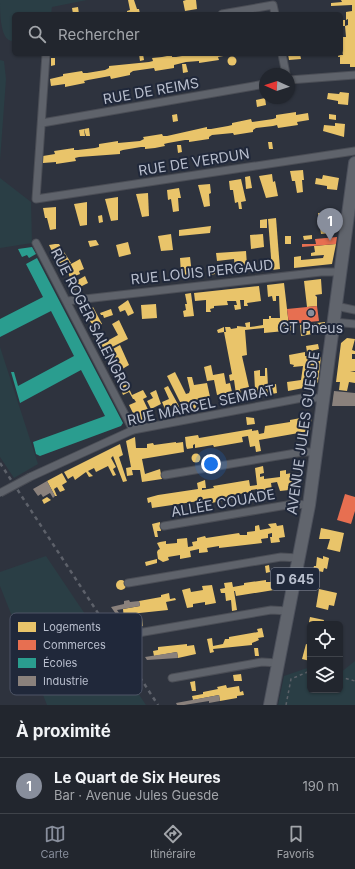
<!DOCTYPE html>
<html lang="fr">
<head>
<meta charset="utf-8">
<style>
  body { margin:0; font-family:Inter,sans-serif; background:#2e323a; color:#f1f3f6 }
  .controls { position:absolute; right:12px; bottom:12px; display:grid; overflow:hidden; border-radius:6px; box-shadow:0 1px 3px #0004 }
  .controls button { width:36px; height:36px; display:grid; place-items:center; padding:0; border:0; border-bottom:1px solid #3f434a; background:#22262e; color:#f1f3f6; font:20px sans-serif }
  .compass { position:absolute; left:259px; top:68px; width:36px; height:36px; border-radius:50%; background:#22262e; box-shadow:0 1px 3px #0004; rotate:273deg }
  .you { position:absolute; left:211px; top:464px; width:14px; height:14px; margin:-10px; border:3px solid #fff; border-radius:50%; background:#1a73e8; box-shadow:0 0 0 6px #1a73e833 }
  .badge { display:grid; place-items:center; width:26px; height:26px; border-radius:50%; background:#888e9c; color:#fff; font-size:13px; font-weight:700 }
  .pin { position:absolute; translate:-50% -33px; filter:drop-shadow(0 1px 2px #0008) }
  .pin::after { content:''; position:absolute; top:21px; width:14px; height:12px; background:inherit; clip-path:polygon(0 0,100% 0,50% 100%) }
  .list { margin:0; padding:0; list-style:none }
  h2 { display:flex; justify-content:space-between; align-items:center; height:52px; margin:0; padding:0 16px; font-size:17px }
  h2 small { font-size:13px; font-weight:400; color:#a2a5aa }
  .list li { display:grid; grid-template-columns:26px 1fr auto; gap:12px; align-items:center; box-sizing:border-box; height:56px; padding:0 16px; border-top:1px solid #3f434a }
  .list b { display:block; font-size:15px; white-space:nowrap }
  .list p { margin:0; font-size:13px; white-space:nowrap; color:#a2a5aa }
  .list em { font-size:13px; font-style:normal; color:#a2a5aa }
  .icon { flex:none; width:22px; height:22px; fill:none; stroke:currentColor; stroke-width:2; stroke-linecap:round; stroke-linejoin:round }
  .map { position:relative; flex:none; width:355px; height:705px; overflow:hidden }
  .search { position:absolute; background:#22262e; box-shadow:0 1px 3px #0004; left:12px; right:12px; top:12px; height:44px; display:flex; align-items:center; gap:10px; box-sizing:border-box; padding:0 14px; border-radius:6px; color:#a2a5aa; font-size:15px }
  .sheet { height:108px; background:#22262e }
  nav { display:flex; justify-content:space-around; align-items:center; box-sizing:border-box; height:56px; border-top:1px solid #3f434a; background:#22262e; font-size:11px; color:#a2a5aa }
  nav a { display:grid; justify-items:center; gap:2px }
  nav .on { color:#888e9c }
  .map>svg:first-child { display:block }
  .green { fill:#2a3e45 }
  .homes { fill:#e9c46a }
  .shops { fill:#e76f51 }
  .schools { fill:#2a9d8f }
  .industry { fill:#8a817c }
  .lines { fill:none; stroke-linecap:round; stroke-linejoin:round }
  .minor-casing { stroke:#4b4e56; stroke-width:9 }
  .primary-casing { stroke:#4c505b; stroke-width:14 }
  .path { stroke:#5c6168; stroke-width:1.5; stroke-dasharray:3 3; stroke-linecap:butt }
  .minor { stroke:#5f636b; stroke-width:7 }
  .primary { stroke:#61656d; stroke-width:12 }
  .rail { stroke:#5d616a; stroke-width:2.5; stroke-dasharray:4 4; stroke-linecap:butt }
  .minor-bridge-casing { stroke:#4b4e56; stroke-width:9; stroke-linecap:butt }
  .minor-bridge { stroke:#5f636b; stroke-width:7 }
  .poi-dot { fill:#888e9c; stroke:#20283a; stroke-width:1.5 }
  .labels { text-anchor:middle; stroke-width:4; stroke-linejoin:round; paint-order:stroke }
  .shield { fill:#20283a; stroke:#8b92a2; stroke-width:1 }
  .shield-label { font-size:13px; font-weight:bold; fill:#b9bfce }
  .street-label { font-size:14px; fill:#b9bfce; stroke:#20283a }
  .poi-label { font-size:14px; fill:#b9bfce; stroke:#20283a }
  .key { fill:#20283a; stroke:#4e5566; stroke-width:1 }
  .key-label { font-size:11px; fill:#b9bfce }
</style>
</head>
<body>
<div class="map">
<svg width="355" height="705" viewBox="0 0 355 705">
  <rect width="100%" height="100%" fill="#2e333e"/>
  <g class="green">
    <path d="M0,0H87L52,7L51,14H14V41C0,43 0,13 0,0Z"/>
    <path d="M0,60L4,61L6,79L0,161Z"/>
    <path d="M0,178L31,202L32,243L0,248Z"/>
    <path d="M0,347L38,464L14,478L0,457Z"/>
    <path d="M46,556L146,705H47L0,586V572Z"/>
    <path d="M355,661V705H278L284,676L310,667V690H340V673Z"/>
  </g>
  <g class="homes">
    <path d="M128,0H134L137,9H139L140,14H127V11L130,10Z"/>
    <path d="M186,0H196L197,9L185,11L183,1Z"/>
    <path d="M341,0H355V67H350V64H340V57H338V55H343L341,44H343V37H346L345,26H341V23L343,20H345V26L348,25V19L346,20V12L352,11V5L331,6V3L342,2Z"/>
    <path d="M78,7L79,14H73L72,8Z"/>
    <path d="M139,54H143L144,60L140,61Z"/>
    <path d="M194,54L229,55L218,57L219,60L199,63V61L186,62L174,65V68L155,71L154,68L133,71L130,73V75L111,79L110,76L88,80L84,81L85,83L65,87V84L51,86L50,79L63,76V74L82,71L83,73H87L105,70L109,68V66L149,62L153,61L152,58L162,57L172,55V57H176Z"/>
    <path d="M288,54H300L301,59L289,60Z"/>
    <circle cx="232" cy="61" r="4.5"/>
    <path d="M51,58H55V65L51,66Z"/>
    <path d="M182,64H186L188,72L183,73Z"/>
    <path d="M340,92L349,93L348,105L338,104V101L327,99L328,93L339,94Z"/>
    <path d="M265,98L266,105L257,107L256,100Z"/>
    <path d="M296,112V115L308,113L309,120L297,122L298,125L278,128L277,125L273,126L256,128L253,130V132L234,135L233,133L212,135L209,137V139L189,142V140H185L168,143L164,144L165,146L155,148L145,149V147H141L123,150L120,151V154L79,157L75,158L76,161L56,164V162L43,163V156L55,154L54,151L74,148V150H78L95,148L99,147V144L118,141V143L140,141L144,139L143,137L162,134L163,136H167L207,127V129H211L228,126L232,125V123L251,119L252,122L273,119L276,118V115Z"/>
    <path d="M177,114L178,121L173,122L172,115Z"/>
    <path d="M329,114L336,115V120L329,119Z"/>
    <path d="M335,123L345,124L344,137L323,131L324,125L335,126Z"/>
    <path d="M89,128L90,136H86L84,129Z"/>
    <path d="M84,129L85,136H80L79,130Z"/>
    <path d="M268,142H272L273,149H269Z"/>
    <path d="M177,145H181L182,152L178,153Z"/>
    <path d="M303,170L304,180H302L303,192L297,193L295,181H292L290,171Z"/>
    <path d="M272,174L273,182L275,181L278,196L266,198L259,176Z"/>
    <path d="M323,175L339,178L337,190L327,189V186L315,184L316,178L322,179Z"/>
    <path d="M250,176L252,188L246,189L245,177Z"/>
    <path d="M241,179L246,201L241,202L242,209H239L238,202L235,203L233,190H230L229,181Z"/>
    <path d="M210,184L211,193L209,194L210,206L204,207L198,185Z"/>
    <path d="M179,188L181,198H178L179,211L173,212L171,199L168,200L167,190Z"/>
    <path d="M148,193L149,216L142,217L136,194Z"/>
    <path d="M118,197V220L111,221L105,199Z"/>
    <path d="M87,202V225L80,226L74,204Z"/>
    <path d="M56,207V229L50,230L47,218H45L43,208Z"/>
    <path d="M331,212L333,233L321,234L318,213Z"/>
    <path d="M102,215L103,222L99,223L98,216Z"/>
    <path d="M276,218L280,269L272,270L268,219Z"/>
    <path d="M267,219V228H260V220Z"/>
    <path d="M211,226L210,233L179,236V230Z"/>
    <path d="M171,234L173,250L161,251L158,236Z"/>
    <path d="M263,234L264,247L251,249L250,235Z"/>
    <path d="M312,235V239L304,240L303,236Z"/>
    <rect x="285" y="236" width="6" height="8"/>
    <path d="M96,240L99,245L90,247L88,241Z"/>
    <path d="M128,242L131,254L119,257L116,245Z"/>
    <path d="M55,244H59L71,263L63,267L61,264L59,265L49,245Z"/>
    <path d="M336,244L332,264L294,268V257L301,256V260L323,258L324,255L311,256V253L315,252L314,246Z"/>
    <path d="M246,251L247,265L235,267L234,259L217,261L216,253Z"/>
    <path d="M190,257L192,274L181,275L180,258Z"/>
    <path d="M80,259L84,269L79,271L80,274L70,278L68,272L62,275L60,270Z"/>
    <path d="M215,267V274L210,275V268Z"/>
    <path d="M85,276L88,283L74,290L71,284Z"/>
    <path d="M321,279L322,294L315,295L317,297V306L307,307L304,281Z"/>
    <path d="M284,283L289,326L294,325L295,330L264,333V328L245,330L247,355L242,356L249,387L240,389L242,400L237,401L234,380L230,381L229,375L232,374L224,332L218,333L217,330L224,327V332H226L225,327H230L231,329L237,328V326L246,327L245,323L250,322V327L257,326L263,325V319H269V316H271V318H280L279,296H276V301H273L272,296L268,297L267,285Z"/>
    <path d="M259,286L261,301L247,303L248,306H244V300H240L241,309L235,310L234,305H237L236,301H227L228,305L214,306V308L210,309L211,312H206V300L195,301L194,293Z"/>
    <path d="M191,293L194,316L184,317L183,311L186,310L185,304H187L185,294Z"/>
    <path d="M128,300L134,313L128,316L125,310L120,312L118,307Z"/>
    <path d="M156,304L157,318L142,319L141,305Z"/>
    <path d="M93,307L102,324L94,328L85,312Z"/>
    <path d="M111,309L113,315L104,318L103,315H101L100,313Z"/>
    <path d="M119,320L128,339L110,348L111,350L120,345L129,365L119,371L109,351L102,354L98,346L118,335L112,324Z"/>
    <path d="M325,322L324,332L301,336L300,325Z"/>
    <path d="M347,338L355,339L352,350L355,351V354H352V359H355V371L350,372H355V383L349,382L347,391L339,390L340,382H336L341,343Z"/>
    <path d="M318,344L319,349L307,352L306,346Z"/>
    <path d="M305,352V356L321,357L318,382L314,386L288,391L287,382L301,380L303,366L293,367L294,365L290,364L289,355Z"/>
    <path d="M211,365L213,375L224,373L226,384L230,383L232,392L217,395L214,380L207,381L204,367Z"/>
    <path d="M265,368H267L268,386L276,384L277,393L252,398L251,390L255,389L254,371L260,370V376H265Z"/>
    <path d="M175,372L186,394L189,393L190,390L187,377H192L194,385L207,383L212,406L186,411L184,410L167,376Z"/>
    <path d="M127,384L132,395L143,390L147,397L143,399L152,418L139,421L136,419L129,405L136,402L134,399H133L129,392L123,395L120,387Z"/>
    <path d="M168,386L180,408L175,411L172,405L165,409L162,402L169,399L164,388Z"/>
    <path d="M156,390L161,404L151,409L147,401L153,398L150,393Z"/>
    <path d="M307,413L312,414L310,431L259,440L261,451L256,452L255,446L250,447L248,436L242,437L243,442L214,447L213,445L195,448V444L193,445V448L187,449L186,446L185,437L198,435L199,438L252,429V431L258,430L259,434L264,433L265,426L290,422V420L306,417Z"/>
    <path d="M246,417L254,418L255,424L247,425Z"/>
    <path d="M135,437L136,448H147V444L153,443L154,445L176,442V443L183,442L184,452L142,459L145,474L160,469L162,479L142,482L140,470H132L133,475L127,476L126,468L131,467L126,441Z"/>
    <path d="M120,444L123,455L119,457L127,481L123,482L113,456L111,458L116,467L113,469L116,475L113,476L108,466L96,472L94,468L88,471L93,476L89,477L86,472L75,480L73,476L68,479L64,472Z"/>
    <circle cx="196" cy="458" r="4.5"/>
    <path d="M263,466L264,473L260,474V477L264,476V479L280,477V471L286,470V474L292,473L294,485L288,486L289,490L280,491L277,482L271,483L272,490L263,491V489L257,490V489L251,490V492L233,495L234,499L211,503L213,511L206,512L205,507H200L199,501L152,508L151,502L148,503L147,498L158,495L198,489L197,483L205,480L206,488H202V490L214,488L213,486L249,480L250,486L257,485L255,468Z"/>
    <path d="M62,473L67,482L62,485L65,490L60,492L57,487L54,489L57,496H55L47,481Z"/>
    <path d="M254,496H258L259,503L255,504Z"/>
    <path d="M47,497L51,500L44,504L42,500Z"/>
    <path d="M160,522L161,531H157L158,537H155L152,524Z"/>
    <path d="M276,523L277,526L283,525L285,537L279,538L280,542L271,543L270,537H272V533L268,534V538L261,539L262,543L219,548V546L207,548L208,552L199,553V549L190,551L191,557L180,559V555L168,557L169,560L163,562L158,559L157,552L158,550L160,549L157,543L160,542L166,541V544L177,543V539L187,538L188,547L193,546L192,542L197,541V538L205,536L206,538L239,533L240,535H247V532L255,531V526L259,525L260,530L271,528L268,524Z"/>
    <path d="M321,528L344,533L340,552L327,549L330,539H319Z"/>
    <path d="M323,556L329,558L327,569L324,568L323,572L313,570L314,566H316L317,557L323,559Z"/>
    <path d="M157,559V563L146,566L145,562Z"/>
    <path d="M269,565L270,572L266,573L265,566Z"/>
    <path d="M266,580V582H270L279,580L280,589L236,596L235,591H234L237,610L232,611L231,600L226,601L225,593H221L220,589L225,588L224,583L232,582L233,587L244,585V583Z"/>
    <circle cx="121" cy="585" r="5"/>
    <path d="M212,585L216,603L205,605V602L193,604V607L187,608L182,590L190,588L191,592L203,590L202,586Z"/>
    <path d="M319,589L337,593L334,606L329,605L328,610L316,607Z"/>
    <path d="M169,593L170,599L175,598L176,600L166,602L168,610L130,614L131,619L124,620L123,609L140,606L139,601L161,597V595Z"/>
    <path d="M310,617L324,620L323,624H311L309,622Z"/>
    <path d="M142,618L143,626L138,627L137,619Z"/>
    <path d="M262,628L264,637L258,638L259,640L252,643V645L213,649L214,652L210,653L207,639L212,638L213,646L223,644L225,639H229V637L258,632L257,629Z"/>
    <path d="M187,644V646L194,645L196,654L178,658L177,652L154,656L153,651L158,650V647Z"/>
    <path d="M306,644L310,645V661L302,659Z"/>
    <path d="M254,648H258L259,656H255Z"/>
    <path d="M241,674L242,681H234L233,675Z"/>
    <path d="M195,681L196,691H192L190,682Z"/>
    <path d="M226,685L227,688L239,686L240,692L243,691L244,695L237,696V698L220,701L219,695L193,700L192,696L203,694V692L218,689L217,687Z"/>
  </g>
  <g class="shops">
    <path d="M337,237L336,244L302,247V244H316L315,239Z"/>
    <path d="M317,306L319,321L289,324L287,309Z"/>
    <path d="M345,494L355,497V511L351,524L337,520Z"/>
  </g>
  <g class="schools">
    <path d="M32,247L36,254L29,258L27,255L22,257L18,249Z"/>
    <path d="M37,258L123,423L121,426L40,456L36,454L33,442L105,416L81,370L20,403L11,372H14L18,386L74,356L51,311L0,337V319L43,297L26,264Z"/>
  </g>
  <g class="industry">
    <path d="M334,391L355,393V406H332Z"/>
    <path d="M47,481L55,496L53,498L50,493L43,497L41,494L38,496L33,489Z"/>
    <path d="M129,600L130,602L139,601L140,606L117,610L134,635L132,637L111,607L124,604V601Z"/>
    <path d="M177,652L178,658L147,660L145,657Z"/>
    <path d="M219,695L220,701L209,703V701L184,705H177L176,703Z"/>
  </g>
  <g class="lines">
    <defs>
      <g id="minor">
        <path d="M222,14L273,5L275,14"/>
        <path d="M46,54L36,199L355,151"/>
        <path d="M282,54L286,74"/>
        <path d="M289,80L355,75"/>
        <path d="M42,123L265,84"/>
        <path d="M36,243L133,430"/>
        <path d="M67,301L321,272H340"/>
        <path d="M336,306L355,310"/>
        <path d="M334,322L355,324"/>
        <path d="M165,475L302,452H317"/>
        <path d="M30,477L133,430L302,398H324"/>
        <path d="M164,526L293,504L309,505"/>
        <path d="M128,583L281,557L299,558"/>
        <path d="M138,633L271,610L289,611"/>
        <path d="M172,678L262,662L278,663"/>
      </g>
      <path id="primary" d="M270,705L309,505L355,163"/>
    </defs>
    <use href="#minor" class="minor-casing"/>
    <use href="#primary" class="primary-casing"/>
    <g class="path">
      <path d="M340,677L355,681"/>
      <path d="M286,705L291,679L310,671"/>
    </g>
    <use href="#minor" class="minor"/>
    <use href="#primary" class="primary"/>
    <path class="rail" d="M0,463L158,705"/>
    <defs>
      <path id="minor-bridge" d="M0,493L30,477"/>
    </defs>
    <use href="#minor-bridge" class="minor-bridge-casing"/>
    <use href="#minor-bridge" class="minor-bridge"/>
  </g>
  <circle class="poi-dot" cx="311" cy="313" r="4"/>
  <g class="labels">
    <rect class="shield" x="271" y="568" width="48" height="22" rx="3"/>
    <g class="shield-label">
      <text x="295" y="584">D 645</text>
    </g>
    <g class="street-label">
      <text transform="translate(151 91) rotate(-10)" y="5">RUE DE REIMS</text>
      <text transform="translate(194 162) rotate(-9)" y="5">RUE DE VERDUN</text>
      <text transform="translate(202 272) rotate(-6)" y="5">RUE LOUIS PERGAUD</text>
      <text transform="translate(91 320) rotate(63)" y="5">RUE ROGER SALENGRO</text>
      <text transform="translate(201 405) rotate(-12)" y="5">RUE MARCEL SEMBAT</text>
      <text transform="translate(303 433) rotate(-82)" y="5">AVENUE JULES GUESDE</text>
      <text transform="translate(223 503) rotate(-10)" y="5">ALLÉE COUADE</text>
    </g>
    <g class="poi-label">
      <text x="311" y="333">GT Pneus</text>
    </g>
  </g>
  <rect x="10" y="613" width="132" height="82" rx="6" class="key"/>
  <rect x="18" y="622" width="18" height="10" fill="#e9c46a"/>
  <rect x="18" y="640" width="18" height="10" fill="#e76f51"/>
  <rect x="18" y="658" width="18" height="10" fill="#2a9d8f"/>
  <rect x="18" y="676" width="18" height="10" fill="#8a817c"/>
  <g class="key-label">
    <text x="43" y="631">Logements</text>
    <text x="43" y="649">Commerces</text>
    <text x="43" y="667">Écoles</text>
    <text x="43" y="685">Industrie</text>
  </g>
</svg>
<div class="controls">
<button><svg class="icon" aria-label="locate" viewBox="0 0 24 24"><circle cx="12" cy="12" r="6"/><path d="M12 2v4M12 18v4M2 12h4M18 12h4"/></svg></button>
<button><svg class="icon" aria-label="layers" viewBox="0 0 24 24"><path d="M12 4l9 5-9 5-9-5zM3 14l9 5 9-5"/></svg></button>
</div>
<svg class="compass" viewBox="-18 -18 36 36"><path d="M0-13l5 13h-10z" fill="#e53935"/><path d="M0 13l5-13h-10z" fill="#a2a5aa"/></svg>
<div class="you"></div>
<div class="pin badge" style="left:330px;top:241px">1</div>
<div class="search"><svg class="icon" aria-label="search" viewBox="0 0 24 24"><circle cx="10" cy="10" r="6"/><path d="M15 15l6 6"/></svg>Rechercher</div>
</div>
<section class="sheet">
<h2>À proximité<small></small></h2>
<ul class="list">
<li><span class="badge">1</span><div><b>Le Quart de Six Heures</b><p>Bar · Avenue Jules Guesde</p></div><em>190 m</em></li>
</ul>
</section>
<nav>
<a class="on"><svg class="icon" aria-label="map" viewBox="0 0 24 24"><path d="M3 6l6-2 6 2 6-2v14l-6 2-6-2-6 2zM9 4v14M15 6v14"/></svg>Carte</a>
<a><svg class="icon" aria-label="directions" viewBox="0 0 24 24"><path d="M12 3l9 9-9 9-9-9zM9 14v-3h6M13 9l2 2-2 2"/></svg>Itinéraire</a>
<a><svg class="icon" aria-label="saved" viewBox="0 0 24 24"><path d="M7 4h10v16l-5-4-5 4z"/></svg>Favoris</a>
</nav>
</body>
</html>
